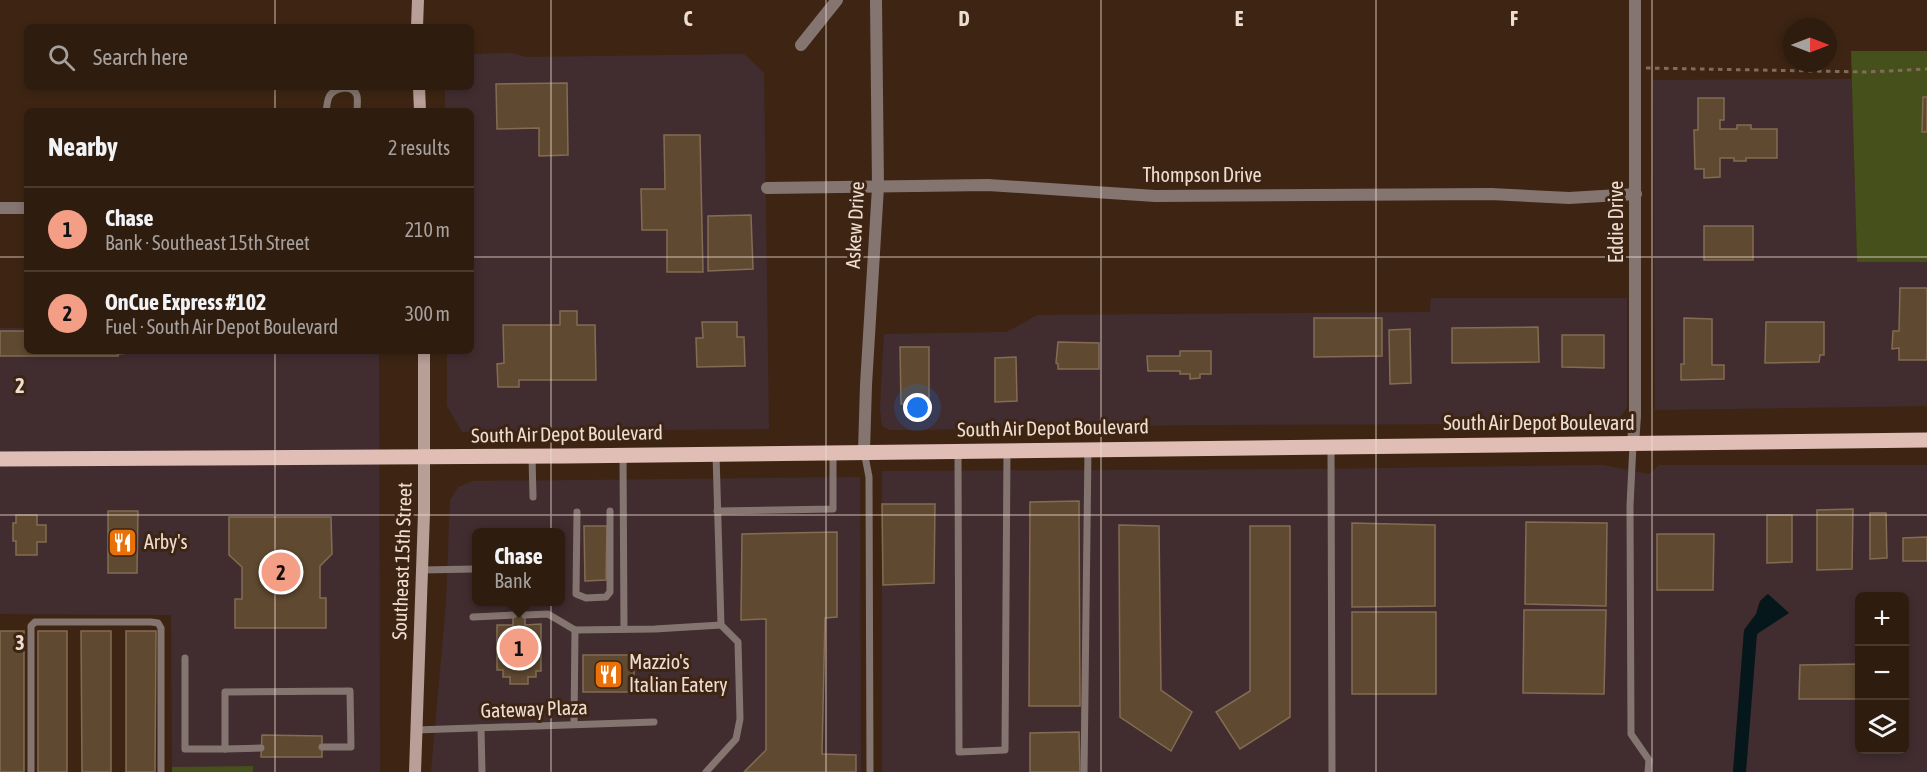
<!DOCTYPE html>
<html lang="en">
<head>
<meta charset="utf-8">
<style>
  body { margin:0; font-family:"Asap Condensed",sans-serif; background:#3a291c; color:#f1f3f6 }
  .controls { position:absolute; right:18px; bottom:18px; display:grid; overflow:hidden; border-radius:9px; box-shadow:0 3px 9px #0003 }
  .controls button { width:54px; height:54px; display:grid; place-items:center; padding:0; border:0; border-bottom:2px solid #493a2e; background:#2e1c0e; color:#f1f3f6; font:30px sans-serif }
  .compass { position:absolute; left:1783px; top:18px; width:54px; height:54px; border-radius:50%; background:#2e1c0e; box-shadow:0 3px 9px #0003; rotate:90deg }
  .you { position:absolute; left:918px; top:408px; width:21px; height:21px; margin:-15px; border:4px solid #fff; border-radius:50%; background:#1a73e8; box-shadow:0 0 0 9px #1a73e833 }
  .badge { display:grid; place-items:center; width:39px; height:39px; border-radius:50%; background:#f49e86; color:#111; font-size:20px; font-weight:700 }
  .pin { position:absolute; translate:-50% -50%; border:3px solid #fff; box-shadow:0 2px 6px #0006 }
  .popup { position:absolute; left:472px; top:528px; width:93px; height:78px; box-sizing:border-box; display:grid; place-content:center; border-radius:9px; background:#2e1c0e; filter:drop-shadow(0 2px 4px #0005); font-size:20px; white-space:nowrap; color:#a7a19e }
  .popup b { font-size:22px; color:#f1f3f6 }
  .popup::after { content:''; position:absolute; left:50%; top:100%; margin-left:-12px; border:12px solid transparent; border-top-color:#2e1c0e }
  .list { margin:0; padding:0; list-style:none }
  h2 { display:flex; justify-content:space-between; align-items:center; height:78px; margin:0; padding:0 24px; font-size:26px }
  h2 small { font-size:20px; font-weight:400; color:#a7a19e }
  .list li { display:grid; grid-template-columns:39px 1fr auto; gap:18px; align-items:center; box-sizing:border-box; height:84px; padding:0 24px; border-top:2px solid #493a2e }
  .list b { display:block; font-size:22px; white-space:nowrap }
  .list p { margin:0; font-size:20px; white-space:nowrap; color:#a7a19e }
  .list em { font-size:20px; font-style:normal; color:#a7a19e }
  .icon { flex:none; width:33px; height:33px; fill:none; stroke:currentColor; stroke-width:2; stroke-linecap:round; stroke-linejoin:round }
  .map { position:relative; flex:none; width:1927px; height:772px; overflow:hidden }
  .search { position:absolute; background:#2e1c0e; box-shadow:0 3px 9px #0003; left:24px; top:24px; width:450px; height:66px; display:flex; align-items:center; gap:15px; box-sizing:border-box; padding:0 21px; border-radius:9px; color:#a7a19e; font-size:22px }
  .panel { position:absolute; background:#2e1c0e; box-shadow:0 3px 9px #0003; left:24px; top:108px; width:450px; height:246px; border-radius:9px }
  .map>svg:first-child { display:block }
  .commercial { fill:#412d30; fill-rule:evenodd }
  .green { fill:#45501a }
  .water { fill:#06171b }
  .building { fill:#5f4931; stroke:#836c52; stroke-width:1.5 }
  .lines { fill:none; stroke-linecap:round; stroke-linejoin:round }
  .path { stroke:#816c5c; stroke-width:3; stroke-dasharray:4.5 4.5; stroke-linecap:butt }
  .service { stroke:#857571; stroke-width:7 }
  .minor { stroke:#857571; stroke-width:12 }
  .secondary { stroke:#b89f97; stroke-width:12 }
  .primary { stroke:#e0beb5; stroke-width:15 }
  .grid { fill:none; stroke:#eeded2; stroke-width:1.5; stroke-opacity:0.55 }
  .labels { text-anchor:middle; stroke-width:6; stroke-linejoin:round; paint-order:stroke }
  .street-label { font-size:20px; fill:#eeded2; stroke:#3e2513 }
  .poi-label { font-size:20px; fill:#eeded2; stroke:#3e2513; text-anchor:start }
  .grid-label { font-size:20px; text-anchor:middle; font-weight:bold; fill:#eeded2; stroke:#3e2513; stroke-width:6; stroke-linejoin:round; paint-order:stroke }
</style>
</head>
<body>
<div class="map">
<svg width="1927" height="772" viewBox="0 0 1927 772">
  <rect width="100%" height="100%" fill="#3e2513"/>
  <g class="commercial">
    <path d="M511,53L527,57L744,54L764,73L769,429L462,432L447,406V351H471V111H445V87H471V54Z"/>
    <path d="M1852,79L1857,262H1927V406L1655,410L1653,80Z"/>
    <path d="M1431,298H1627V407L1619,420L1511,424L1194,425L916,430H890L882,426L880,408L884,334L1006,332L1038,315L1430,312Z"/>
    <path d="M0,328H27V351H379L380,772H172L171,615L0,614Z"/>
    <path d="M1603,465L1649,474L1659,465H1927V772H1746L1756,638L1760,630L1789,613L1767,594L1760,601L1756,614L1744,630L1733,772H882V471L1315,469ZM1860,596H1904V750H1860Z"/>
    <path d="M860,477L861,772H431L446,603L450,500L458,487L473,481ZM477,532H561V602H477Z"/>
  </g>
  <g class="green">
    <path d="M1851,51H1927V262H1857Z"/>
    <path d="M253,766V772H172V767Z"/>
  </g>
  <path class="water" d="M1768,594L1789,613L1757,634L1746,772H1733L1744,630L1756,614L1760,601Z"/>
  <g class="building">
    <path d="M567,83L568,155L539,156V128L497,129L496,84Z"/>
    <path d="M1923,97H1927V132H1922Z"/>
    <path d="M1698,98H1724V120H1720V129H1737V125H1751V129H1777V158H1746V161H1734V158H1720V177L1704,178V169H1695L1694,130H1698Z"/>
    <path d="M664,135H700L703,272H667V230H642L641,189H665Z"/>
    <path d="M751,215L753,269L708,271V216Z"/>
    <rect x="1704" y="226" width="49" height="34"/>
    <path d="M1900,288H1927V360H1899V348L1892,349L1893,331H1899Z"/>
    <path d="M560,311H577V325H595L596,380H519V387H498L497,364L504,363L503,325H560Z"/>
    <path d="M1314,318H1382V356L1314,357Z"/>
    <path d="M1684,318L1712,319V365H1724V379L1681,380V364H1684Z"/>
    <path d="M702,322H737V337H744L745,366L697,367L696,338H703Z"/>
    <path d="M1766,322H1824V355H1820L1819,362L1765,363Z"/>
    <path d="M1538,327L1539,362L1452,363V328Z"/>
    <path d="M1410,329L1411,383L1390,384L1389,330Z"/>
    <path d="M0,331H27V351H128V353L118,354V356H0Z"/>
    <path d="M1562,335H1604V368L1562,367Z"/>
    <path d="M1058,342L1099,343V369H1058V364L1056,363Z"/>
    <path d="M900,347H929V403L901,404Z"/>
    <path d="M1180,351H1211V374H1200V378L1190,379V374H1180V371H1148L1147,356H1180Z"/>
    <path d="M1016,357L1017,401L995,402V358Z"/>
    <path d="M1079,501L1080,706H1029L1030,502Z"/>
    <path d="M882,504H935L934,583L883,585Z"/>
    <path d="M1853,509L1852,569L1817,570V510Z"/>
    <path d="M108,511H138L137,573H108Z"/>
    <path d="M1870,513H1886L1887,558L1870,559Z"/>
    <path d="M16,515H37V525H46V542H37V555H16V541H13V523H16Z"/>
    <path d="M1767,515H1792V562L1767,563Z"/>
    <path d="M229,517H331L332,554L320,566V598H326V628H235V599H242V567L229,555Z"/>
    <path d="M1526,522L1607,523L1606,606L1525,604Z"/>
    <path d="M1352,523L1435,525V606L1352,607Z"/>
    <path d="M1119,525L1159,526L1161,690L1192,712L1171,751L1120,717Z"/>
    <path d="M584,526H607L606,580L585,581Z"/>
    <path d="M1250,526H1290V717L1240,749L1216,712L1250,691Z"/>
    <path d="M528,530V532H501V531Z"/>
    <path d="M837,532V617L825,618L822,754L856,755V772H744L766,750V619L741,620L742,534Z"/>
    <path d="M1657,534H1714L1713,590H1657Z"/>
    <path d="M1927,537V561H1903V538Z"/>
    <path d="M513,605H525V625L541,624V671H536V677H528V684H510V677H503V670H497V625H513Z"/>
    <path d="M1524,610H1606L1604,694L1523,693Z"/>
    <rect x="1352" y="612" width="84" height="82"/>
    <rect x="0" y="631" width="24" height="141"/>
    <rect x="38" y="631" width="29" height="141"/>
    <path d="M81,631H111V772H82Z"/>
    <path d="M126,631H156L155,772H126Z"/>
    <rect x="583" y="655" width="51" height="37"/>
    <path d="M1860,664V699H1799L1800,665Z"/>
    <path d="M1079,732L1080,772H1030V733Z"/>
    <path d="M262,735L322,736V757H261Z"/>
  </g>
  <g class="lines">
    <path class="path" d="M1646,68L1867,72L1927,69"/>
    <g class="service">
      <path d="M326,111C327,107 327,101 329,97C333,87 354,84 357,96C358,100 357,107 357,111"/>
      <path d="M1633,444L1630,506L1631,734L1649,760L1648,772"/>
      <path d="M1331,446L1332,772"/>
      <path d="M958,450L959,752L1005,750L1007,450"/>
      <path d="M864,451L869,477L870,772"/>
      <path d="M623,455L624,629"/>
      <path d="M532,456L533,497"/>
      <path d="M717,511L833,509V452"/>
      <path d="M577,512L576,594L586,598L606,597L610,592V511"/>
      <path d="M422,570L474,569"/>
      <path d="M525,615L548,614L575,630L655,629L721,625"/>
      <path d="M473,617L513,615"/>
      <path d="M185,658V749H225"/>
      <path d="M574,724L575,630"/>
      <path d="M481,728L482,772"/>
      <path d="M416,730L654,722"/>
      <path d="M261,748L225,749V692L350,691L351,747H322"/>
      <path d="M31,772V626L35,622H151L158,623L161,628V772"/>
      <path d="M706,772L736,739L740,719L738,642L721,625L716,454"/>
      <path d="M1084,772L1088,449"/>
    </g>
    <g class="minor">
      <path d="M801,45L837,0"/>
      <path d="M767,188L988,185L1155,196L1491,194L1569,198L1636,194"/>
      <path d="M0,208H27"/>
      <path d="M1633,444L1635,416V0"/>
      <path d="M864,451L866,385L878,187L876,0"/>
    </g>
    <g class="secondary">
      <path d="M417,27L418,0"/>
      <path d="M419,87L420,111"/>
      <path d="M415,772L424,513V351"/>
    </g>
    <path class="primary" d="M0,459L565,456L1927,440"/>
  </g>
  <path class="grid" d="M275,0V27M551,0V772M826,0V772M1101,0V772M1376,0V772M1652,0V772M275,87V111M0,257H27M471,257H1927M275,351V772M0,515H1927"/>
  <defs>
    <symbol id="restaurant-square" viewBox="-11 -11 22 22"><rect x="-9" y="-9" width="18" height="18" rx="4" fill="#e8710a" stroke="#3e2513"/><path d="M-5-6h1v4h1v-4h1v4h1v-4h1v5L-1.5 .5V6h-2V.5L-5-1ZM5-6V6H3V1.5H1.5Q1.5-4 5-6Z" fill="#fff"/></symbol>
  </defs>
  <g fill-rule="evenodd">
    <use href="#restaurant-square" x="106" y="526" width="33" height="33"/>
    <use href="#restaurant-square" x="592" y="658" width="33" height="33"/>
  </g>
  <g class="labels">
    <g class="street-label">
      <text x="1202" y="182">Thompson Drive</text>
      <text transform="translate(1616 222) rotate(-90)" y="7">Eddie Drive</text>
      <text transform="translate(855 225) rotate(-87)" y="7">Askew Drive</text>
      <text x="1539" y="430">South Air Depot Boulevard</text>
      <text transform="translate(1053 428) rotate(-1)" y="7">South Air Depot Boulevard</text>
      <text transform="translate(567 434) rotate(-1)" y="7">South Air Depot Boulevard</text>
      <text transform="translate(402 561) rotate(-88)" y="7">Southeast 15th Street</text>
      <text transform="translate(534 709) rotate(-2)" y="7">Gateway Plaza</text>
    </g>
    <g class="poi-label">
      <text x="144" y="549">Arby's</text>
      <text x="629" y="669">Mazzio's<tspan x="629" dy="23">Italian Eatery</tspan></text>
    </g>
  </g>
  <g class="grid-label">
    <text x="688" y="26">C</text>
    <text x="964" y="26">D</text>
    <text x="1239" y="26">E</text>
    <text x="1514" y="26">F</text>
    <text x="20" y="393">2</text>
    <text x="20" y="650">3</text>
  </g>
</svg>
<div class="controls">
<button>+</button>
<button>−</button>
<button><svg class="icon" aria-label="layers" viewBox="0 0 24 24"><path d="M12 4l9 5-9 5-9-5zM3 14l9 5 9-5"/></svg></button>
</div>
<svg class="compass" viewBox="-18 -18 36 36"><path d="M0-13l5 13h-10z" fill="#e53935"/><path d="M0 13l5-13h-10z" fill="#a7a19e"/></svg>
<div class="you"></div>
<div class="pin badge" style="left:519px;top:648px">1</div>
<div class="popup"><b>Chase</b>Bank</div>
<div class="pin badge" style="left:281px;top:572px">2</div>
<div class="search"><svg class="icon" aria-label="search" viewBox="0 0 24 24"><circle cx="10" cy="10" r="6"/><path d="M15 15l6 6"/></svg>Search here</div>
<section class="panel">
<h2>Nearby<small>2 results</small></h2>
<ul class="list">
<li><span class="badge">1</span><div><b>Chase</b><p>Bank · Southeast 15th Street</p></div><em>210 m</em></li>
<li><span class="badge">2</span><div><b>OnCue Express #102</b><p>Fuel · South Air Depot Boulevard</p></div><em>300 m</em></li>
</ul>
</section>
</div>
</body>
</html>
